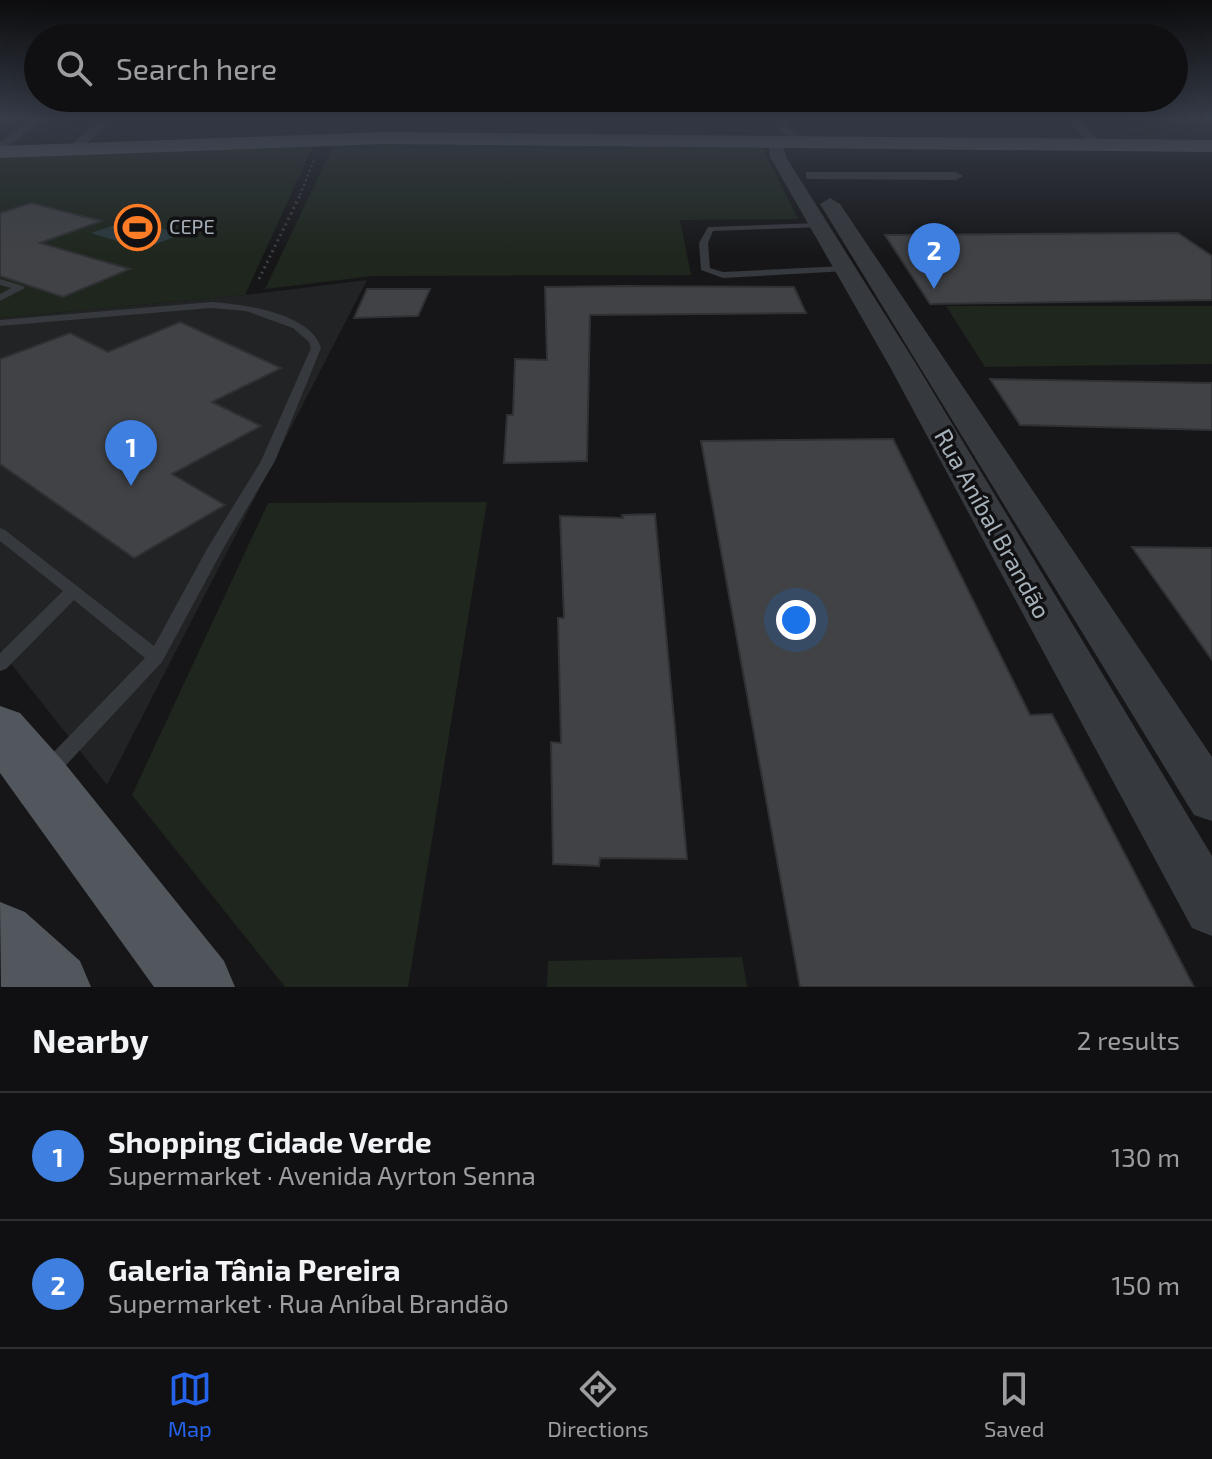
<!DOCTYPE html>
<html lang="en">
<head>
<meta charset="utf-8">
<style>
  body { margin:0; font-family:"Exo 2",sans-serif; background:#1e1e20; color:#f1f3f6 }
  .you { position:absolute; left:796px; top:620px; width:28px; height:28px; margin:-20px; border:6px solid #fff; border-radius:50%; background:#1a73e8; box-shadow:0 0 0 12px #1a73e833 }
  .badge { display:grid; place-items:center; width:52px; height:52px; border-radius:50%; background:#2563eb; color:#fff; font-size:26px; font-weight:700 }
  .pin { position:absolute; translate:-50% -66px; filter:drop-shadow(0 2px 4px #0008) }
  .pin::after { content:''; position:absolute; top:42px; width:28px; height:24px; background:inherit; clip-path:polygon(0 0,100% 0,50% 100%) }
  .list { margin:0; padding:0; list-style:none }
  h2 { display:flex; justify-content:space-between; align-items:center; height:104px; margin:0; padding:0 32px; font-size:34px }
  h2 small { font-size:26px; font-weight:400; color:#9c9d9f }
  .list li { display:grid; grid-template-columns:52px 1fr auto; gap:24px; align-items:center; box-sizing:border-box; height:128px; padding:0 32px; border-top:2px solid #303032 }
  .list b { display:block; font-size:30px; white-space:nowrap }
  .list p { margin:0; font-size:26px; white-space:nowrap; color:#9c9d9f }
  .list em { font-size:26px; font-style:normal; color:#9c9d9f }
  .icon { flex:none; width:44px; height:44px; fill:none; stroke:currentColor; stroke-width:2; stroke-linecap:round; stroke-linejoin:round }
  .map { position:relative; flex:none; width:1212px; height:987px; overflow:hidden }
  .search { position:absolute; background:#101012; box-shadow:0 8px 32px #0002; left:24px; right:24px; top:24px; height:88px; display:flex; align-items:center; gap:20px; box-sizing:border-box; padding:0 28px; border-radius:44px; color:#9c9d9f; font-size:30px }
  .sheet { height:360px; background:#101012 }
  nav { display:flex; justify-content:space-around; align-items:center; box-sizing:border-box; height:112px; border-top:2px solid #303032; background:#101012; font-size:22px; color:#9c9d9f }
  nav a { display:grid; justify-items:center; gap:4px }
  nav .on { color:#2563eb }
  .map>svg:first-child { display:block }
  .built { fill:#222325 }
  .green { fill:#1e261d }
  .water { fill:#2a3a3d }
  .building { fill:#404245; stroke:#2f3134; stroke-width:2 }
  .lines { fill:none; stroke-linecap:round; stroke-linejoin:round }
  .path-far1 { stroke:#3c4144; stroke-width:2; stroke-dasharray:2 3; stroke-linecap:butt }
  .path { stroke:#3c4144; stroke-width:3; stroke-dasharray:2 4; stroke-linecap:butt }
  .service { fill:#36393d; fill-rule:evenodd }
  .minor { fill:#36393d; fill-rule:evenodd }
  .tertiary { fill:#36393d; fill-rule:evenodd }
  .primary { fill:#52575d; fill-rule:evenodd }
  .labels { text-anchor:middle; stroke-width:7; stroke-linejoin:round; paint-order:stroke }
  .far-poi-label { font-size:20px; fill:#a6b1b9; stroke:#111113; text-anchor:start }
  .street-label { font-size:24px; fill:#a6b1b9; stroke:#111113 }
</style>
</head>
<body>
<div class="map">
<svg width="1212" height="987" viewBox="0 0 1212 987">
  <rect width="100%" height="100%" fill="#161618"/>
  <path class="built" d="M367,280L107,785L0,650V318L245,295Z"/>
  <g class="green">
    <path d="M335,142L761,144L798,219L680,220L691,275L373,276L265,289Z"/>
    <path d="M314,144L245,295L0,318V158Z"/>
    <path d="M946,306H1212V364L985,367Z"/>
    <path d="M487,502L408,987H285L132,795L268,503Z"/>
    <path d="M742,957L747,987H547L548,961Z"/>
  </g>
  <path class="water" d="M130,220L182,234L143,249L91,233Z"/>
  <g class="building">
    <path d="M31,203L101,221L40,243L130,269L63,297L0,276V213Z"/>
    <path d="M1178,233L1212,256V300L930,304L885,235Z"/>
    <path d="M623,286L794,287L806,313L590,315L587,461L504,463L507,415H513L515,359L547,360L545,287Z"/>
    <path d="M367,289H430L418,316L354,318Z"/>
    <path d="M180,322L281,368L212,402L261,426L172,474L225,505L134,558L0,464V359L70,333L108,352Z"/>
    <path d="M990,379L1212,383V430L1020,425Z"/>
    <path d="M893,439L1030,715L1052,714L1194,987H800L701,441Z"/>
    <path d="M655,514L687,859L600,858L599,866L553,864L551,742L561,743L558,618H564L560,516L623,518L622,515Z"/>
    <path d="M1132,547L1212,548V660L1153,577Z"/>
  </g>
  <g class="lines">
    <path class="path-far1" d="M300,195L314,160"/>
    <path class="path" d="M259,279L301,193"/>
    <g class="service">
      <path d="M818,223L822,225L821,227L713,231L708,243L710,268L723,272L844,266L849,269L847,271L723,278L701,270L699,243L708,227Z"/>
      <path d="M0,279L23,286L25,288L0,301V294L11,288L0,285Z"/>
      <path d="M211,302C242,304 311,313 321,348L275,461L223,549L162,662L56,776L49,779L42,776L39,770L42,764L145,658L74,600L6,669L0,671V653L63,591L0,541V528L5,530L154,646L207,549L261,461L311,348L309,342L293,328L246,311L211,308L0,326V320Z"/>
    </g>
    <g class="minor">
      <path d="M32,118H45L0,152V142Z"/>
      <path d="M102,118H114L78,152H70V146Z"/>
      <path d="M773,118H784L789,128L800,135L794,139L780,132Z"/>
      <path d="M1064,118H1076L1097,138L1087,141Z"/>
      <path d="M806,172H956L963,176L956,180L811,179L806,178Z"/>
    </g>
    <g class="tertiary">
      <path d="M780,135L788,140L784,149L786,157L918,367L1212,856V936L1192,928L890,367L770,157C768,148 770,138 780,135Z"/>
      <path d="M830,198L840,204L1212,757V821L1194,815L820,204Z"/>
    </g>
    <g class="primary">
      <path d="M384,132L1212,140V152L384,144L0,158V146Z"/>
      <path d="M0,706L20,713L62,760L224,961L235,987H154L0,773Z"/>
      <path d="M0,902L25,912L80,961L91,987H1Z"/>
    </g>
  </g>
  <linearGradient id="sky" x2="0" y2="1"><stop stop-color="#0c0c0d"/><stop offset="0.46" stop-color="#363c48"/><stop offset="1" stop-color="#363c48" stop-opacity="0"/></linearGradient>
  <rect width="1212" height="257" fill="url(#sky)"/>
  <defs>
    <symbol id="stadium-ring" viewBox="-11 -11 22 22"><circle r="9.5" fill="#111113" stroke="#ff7c27" stroke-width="1.5"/><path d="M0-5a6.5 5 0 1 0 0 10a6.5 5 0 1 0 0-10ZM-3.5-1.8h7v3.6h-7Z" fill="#ff7c27"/></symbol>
  </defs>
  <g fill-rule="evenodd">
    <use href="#stadium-ring" x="112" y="202" width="51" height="51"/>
  </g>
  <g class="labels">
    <g class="far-poi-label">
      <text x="169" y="234">CEPE</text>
    </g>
    <g class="street-label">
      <text transform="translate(992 524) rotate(61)" y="8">Rua Aníbal Brandão</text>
    </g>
  </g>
</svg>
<div class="you"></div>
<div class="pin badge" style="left:131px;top:486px;background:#3f7fe0">1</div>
<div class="pin badge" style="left:934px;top:289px;background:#3f7fe0">2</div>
<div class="search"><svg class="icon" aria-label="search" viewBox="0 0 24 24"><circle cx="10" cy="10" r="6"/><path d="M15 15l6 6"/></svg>Search here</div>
</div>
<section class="sheet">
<h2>Nearby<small>2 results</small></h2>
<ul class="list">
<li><span class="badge" style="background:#3f7fe0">1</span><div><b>Shopping Cidade Verde</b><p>Supermarket · Avenida Ayrton Senna</p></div><em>130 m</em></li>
<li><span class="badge" style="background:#3f7fe0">2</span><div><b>Galeria Tânia Pereira</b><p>Supermarket · Rua Aníbal Brandão</p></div><em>150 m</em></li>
</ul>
</section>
<nav>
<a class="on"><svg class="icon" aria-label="map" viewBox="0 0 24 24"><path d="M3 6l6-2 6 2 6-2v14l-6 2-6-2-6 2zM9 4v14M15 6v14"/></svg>Map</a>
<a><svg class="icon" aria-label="directions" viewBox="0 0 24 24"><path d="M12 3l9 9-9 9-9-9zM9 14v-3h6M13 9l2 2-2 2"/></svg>Directions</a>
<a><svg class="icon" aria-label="saved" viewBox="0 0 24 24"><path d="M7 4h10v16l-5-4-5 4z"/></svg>Saved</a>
</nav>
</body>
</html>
